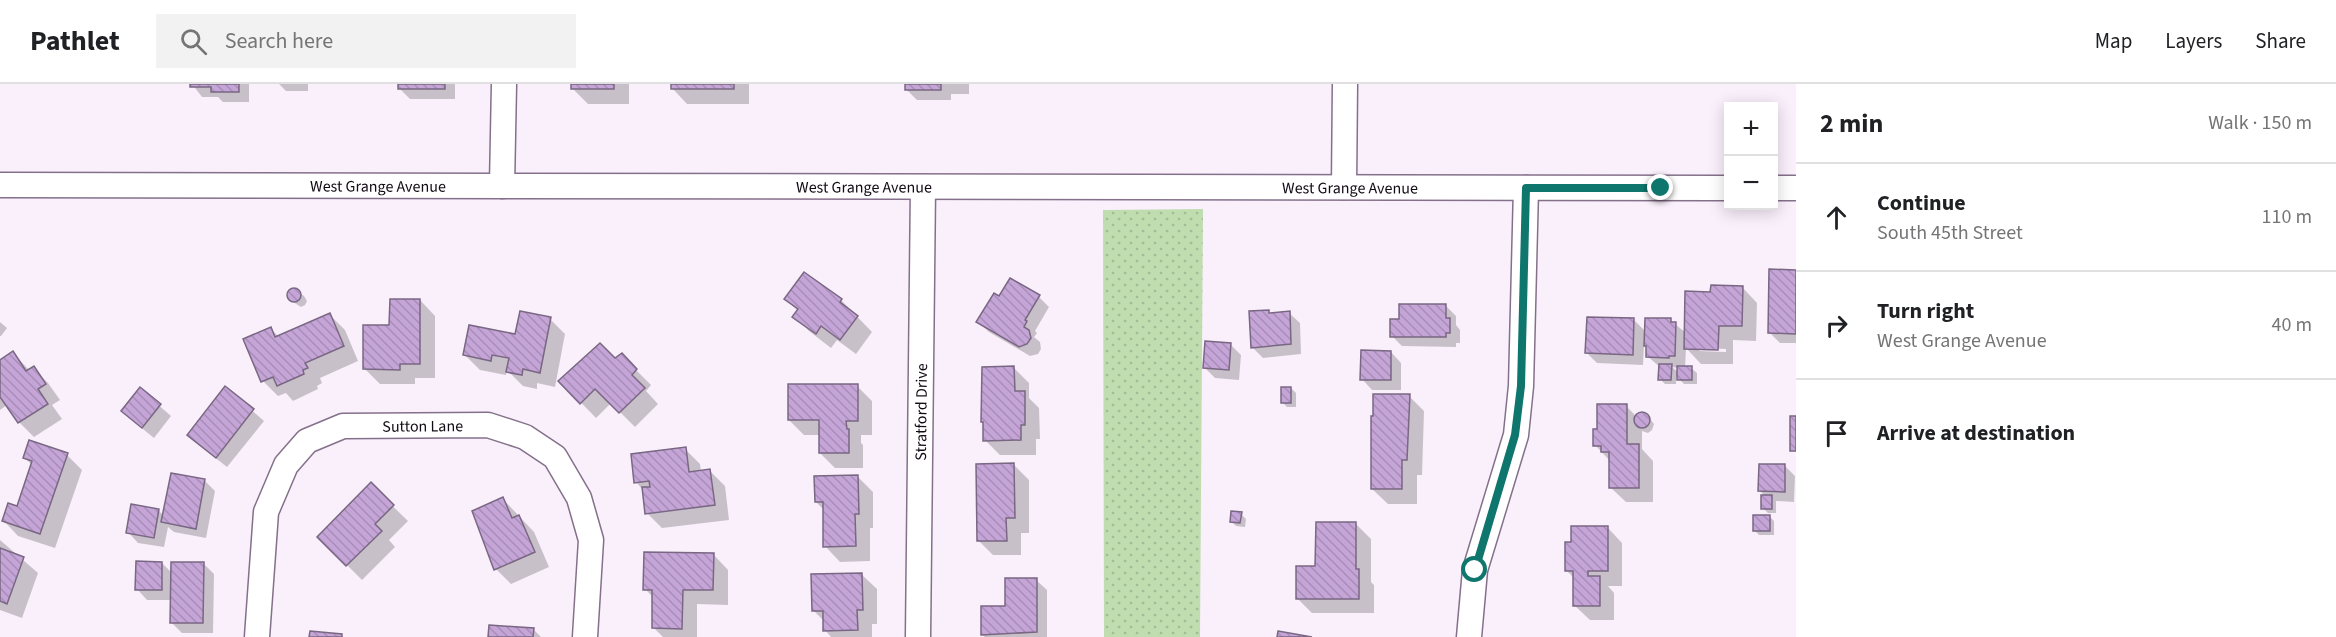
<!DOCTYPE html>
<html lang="en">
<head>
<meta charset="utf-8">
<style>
  body { margin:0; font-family:"Source Sans 3",sans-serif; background:#f2f2f2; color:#202124 }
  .controls { position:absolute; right:18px; top:18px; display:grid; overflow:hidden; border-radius:0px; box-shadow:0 3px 15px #0003 }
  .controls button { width:54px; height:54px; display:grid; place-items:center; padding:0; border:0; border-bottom:2px solid #e0e0e0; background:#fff; color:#202124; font:30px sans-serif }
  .stop { position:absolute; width:18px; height:18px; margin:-14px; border:4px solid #0f766e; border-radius:50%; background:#fff }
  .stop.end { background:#0f766e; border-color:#fff; box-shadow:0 2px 6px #0008 }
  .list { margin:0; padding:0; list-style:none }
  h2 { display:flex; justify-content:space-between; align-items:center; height:78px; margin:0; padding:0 24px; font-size:26px }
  h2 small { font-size:20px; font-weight:400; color:#757577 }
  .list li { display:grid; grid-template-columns:39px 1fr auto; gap:18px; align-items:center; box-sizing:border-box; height:108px; padding:0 24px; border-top:2px solid #e0e0e0 }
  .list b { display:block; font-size:22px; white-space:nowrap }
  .list p { margin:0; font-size:20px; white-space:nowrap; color:#757577 }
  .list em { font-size:20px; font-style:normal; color:#757577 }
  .icon { flex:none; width:33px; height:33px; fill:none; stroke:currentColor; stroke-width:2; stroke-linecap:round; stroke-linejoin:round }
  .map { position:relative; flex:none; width:1796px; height:553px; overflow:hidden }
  header { display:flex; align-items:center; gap:36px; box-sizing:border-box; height:84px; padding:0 30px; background:#fff; border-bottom:2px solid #e0e0e0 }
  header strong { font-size:28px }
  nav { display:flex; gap:33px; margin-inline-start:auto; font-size:21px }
  .search { width:420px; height:54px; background:#f2f2f2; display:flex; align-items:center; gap:15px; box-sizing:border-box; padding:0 21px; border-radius:0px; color:#757577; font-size:22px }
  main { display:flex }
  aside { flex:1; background:#fff }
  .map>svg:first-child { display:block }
  .grass { fill:url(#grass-dots) }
  .shadow { fill:#0003; fill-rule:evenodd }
  .building { fill:url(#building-back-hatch); stroke:#796783; stroke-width:1.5 }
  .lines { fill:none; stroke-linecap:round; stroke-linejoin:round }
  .minor-casing { stroke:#84708a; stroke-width:27 }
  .minor { stroke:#fff; stroke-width:24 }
  .route { stroke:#0f766e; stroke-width:8 }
  .labels { text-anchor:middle; stroke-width:6; stroke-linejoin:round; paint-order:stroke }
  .street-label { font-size:16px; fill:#120a14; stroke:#fff }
</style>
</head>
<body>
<header>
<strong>Pathlet</strong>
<div class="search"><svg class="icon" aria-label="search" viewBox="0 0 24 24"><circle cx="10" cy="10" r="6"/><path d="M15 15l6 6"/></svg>Search here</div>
<nav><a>Map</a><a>Layers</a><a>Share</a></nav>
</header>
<main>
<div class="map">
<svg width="1796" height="553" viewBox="0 0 1796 553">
  <defs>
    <pattern id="grass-dots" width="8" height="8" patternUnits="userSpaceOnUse" patternTransform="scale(1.5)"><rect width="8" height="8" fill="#c0ddaf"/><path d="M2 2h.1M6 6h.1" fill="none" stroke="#a4bc96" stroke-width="1.8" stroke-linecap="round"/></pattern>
    <pattern id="building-back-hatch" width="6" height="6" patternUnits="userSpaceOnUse" patternTransform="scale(1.5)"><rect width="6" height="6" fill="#c5a5d7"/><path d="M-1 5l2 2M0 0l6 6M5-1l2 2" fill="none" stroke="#a88db8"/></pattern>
  </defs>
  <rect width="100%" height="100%" fill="#faf0fc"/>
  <path class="grass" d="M1203,125L1200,553H1104L1103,126Z"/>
  <g class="shadow">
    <path d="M192,0H249V18H223L218,13H202Z"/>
    <path d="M279,0H308V7H286Z"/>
    <path d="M399,0H455V15H410L399,4Z"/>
    <path d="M573,0H629V20H588L573,5Z"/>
    <path d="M672,0H749V20H687L672,4Z"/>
    <path d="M907,0H969V10H951V16H917L907,6Z"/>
    <path d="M1796,187V259H1780L1770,249Z"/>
    <path d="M1742,203L1757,219L1756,257L1733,256V280H1701L1686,264L1685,284H1691L1697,289V300H1684L1676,292V300H1665L1660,295V283L1647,272V263L1644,260L1643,281L1597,279L1587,269L1634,236L1646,248L1670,236L1686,249L1712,210ZM1699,264L1726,265V268L1699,267ZM1672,283L1679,284V289Z"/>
    <path d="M294,205L304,212L307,217L305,221L301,223L290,216L288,211L290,207Z"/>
    <path d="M1039,213L1049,223L1035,247L1037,249L1034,253L1040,258L1041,265L1038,270L1030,272L989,248L978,238L999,214Z"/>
    <path d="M786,215L841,216L872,248L856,270L837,256L831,264L809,247L794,232L798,227Z"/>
    <path d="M420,216L435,232V294H415V300H380L365,285L391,243Z"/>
    <path d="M1445,221L1456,232V241L1460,246V259H1456V263L1402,262L1392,252L1401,237Z"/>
    <path d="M1251,229H1289L1300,239L1301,270L1263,274L1252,263Z"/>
    <path d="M330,231L345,246L358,277L320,294L322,299L317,302L318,305L293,317L286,309L278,312L263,297L271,245L279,253Z"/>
    <path d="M550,235L565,250L555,303L537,299V305L523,302L507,286L506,291L480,286L465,271L516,252Z"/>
    <path d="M0,238L7,244L1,252H0Z"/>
    <path d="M1230,260L1241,271L1239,296L1215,294L1205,284Z"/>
    <path d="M1391,268L1401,279V306H1372L1362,295Z"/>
    <path d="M13,269L30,287L33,284L48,299L60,316L52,321L62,335L34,353L19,338L7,321L0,326V278Z"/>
    <path d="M621,271L651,301L646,307L658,320L635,343L611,319L596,334L560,297L615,276Z"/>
    <path d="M1014,284L1029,299V314L1039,324L1040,355H1036V371H1000L985,356V340L982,338Z"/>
    <path d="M857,302L872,317V351H861V359L863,361V384H835L820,369V351H804L789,336Z"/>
    <path d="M226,304L264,337L227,383L199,361Z"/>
    <path d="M1291,304L1296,309V323H1287L1282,318Z"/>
    <path d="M140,305L171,332L154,354L133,337Z"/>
    <path d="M1409,312L1424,327L1422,391H1417V420H1388L1372,405Z"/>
    <path d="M1626,322L1636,332L1642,329L1647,331L1654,340L1652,346L1648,349L1642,347V365L1653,377V418H1626L1610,403V377L1595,361L1599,346Z"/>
    <path d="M685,365L700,380L701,388L710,387L725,402L729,436L662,444L647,429L643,406L636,398Z"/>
    <path d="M67,371L82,386L55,464L18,452L3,436L17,424L32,381L25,374Z"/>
    <path d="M1014,381L1029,396V449H1021V471H993L978,456Z"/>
    <path d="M1784,381L1795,392L1794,418L1776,417V429H1768L1763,424L1765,412L1760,407Z"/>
    <path d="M858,393L873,408V444H870V477L840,478L825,462L824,426L816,418Z"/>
    <path d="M204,396L215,407L206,454L174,448L168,443L164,463L138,459L128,448L159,427L164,432Z"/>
    <path d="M371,401L408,437L389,456L395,463L362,496L319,453Z"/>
    <path d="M503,415L534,448L549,483L511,500L496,485Z"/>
    <path d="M1241,430L1246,435L1245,443L1236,442L1231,437Z"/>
    <path d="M1769,432L1774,437V451H1759L1754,446Z"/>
    <path d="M1356,440L1371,455V498L1374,501V529H1312L1297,514L1317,484Z"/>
    <path d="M1607,443L1622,459V502H1608L1614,509V536H1590L1574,521V494L1567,487Z"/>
    <path d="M0,456L38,489L22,534L0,526Z"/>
    <path d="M713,470L728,486V521L697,520V553H663L654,544V514L645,505Z"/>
    <path d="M162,479L172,489L204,480L214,490L213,549H182L171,538L172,516H147L137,505Z"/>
    <path d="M861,490L877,505V540H872V553H831L825,546V538L813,526Z"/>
    <path d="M1036,496L1047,506V553H985L982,551L1006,523Z"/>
    <path d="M533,545L541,553H490Z"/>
  </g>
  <g class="building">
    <path d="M190,0H239V8H211V3H190Z"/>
    <rect x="398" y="0" width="47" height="5"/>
    <rect x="571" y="0" width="43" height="5"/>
    <rect x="671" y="0" width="63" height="5"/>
    <rect x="905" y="0" width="36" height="6"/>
    <path d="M1769,185L1796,186V250L1768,249Z"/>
    <path d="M804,188L842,215L840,218L858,232L840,256L821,242L816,250L792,233L798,225L784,215Z"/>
    <path d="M1010,194L1040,211L1025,236L1027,237L1024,243L1029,246L1031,254L1027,260L1019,263L976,238L994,209L999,212Z"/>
    <path d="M1711,201L1743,202L1742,242H1719L1718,266L1684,265L1685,207L1710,208Z"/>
    <circle cx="294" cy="211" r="7"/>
    <path d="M390,215H420V280H400V286L363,285V241H389Z"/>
    <path d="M1399,220H1446V234H1450V249H1446V253H1390V235H1399Z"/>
    <path d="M1269,226V229L1290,227L1291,260L1251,264L1249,227Z"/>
    <path d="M520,227L551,233L540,289L523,285L522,291L506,288L509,274L492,271L491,277L463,271L469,241L515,250Z"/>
    <path d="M330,229L344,262L305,279L308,284L303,286L304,290L277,302L273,293L261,298L243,255L271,243L275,253Z"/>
    <path d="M1587,233L1634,234L1633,271L1585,269Z"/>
    <path d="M1645,234H1671V238H1676L1675,272H1669V274L1646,273V262H1644Z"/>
    <path d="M1205,257L1231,259L1229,286L1203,284Z"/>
    <path d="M600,259L615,274L622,269L637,285L632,291L645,304L619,329L595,305L580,320L558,297Z"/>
    <path d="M1361,266L1391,267V296H1360Z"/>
    <path d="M13,267L26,287L34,282L46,300L38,305L48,320L18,339L0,313V276Z"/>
    <path d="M1659,280H1672L1671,296H1658Z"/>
    <path d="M1014,282L1015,307H1025V341H1021V356L983,357V338H981L982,283Z"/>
    <rect x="1677" y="282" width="15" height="14"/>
    <path d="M788,300H858V337H846L847,345H849V369H819V336H788Z"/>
    <path d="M225,302L254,325L216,374L187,351Z"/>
    <path d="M140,303L161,320L142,344L121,327Z"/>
    <rect x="1281" y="303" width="10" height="16"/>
    <path d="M1373,310H1410L1407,376H1402V405H1371V332H1373Z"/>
    <path d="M1597,320H1627V360H1639V404H1609V368H1601V362H1593V345H1597Z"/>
    <circle cx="1642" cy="336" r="8"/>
    <rect x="1790" y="332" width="6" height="35"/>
    <path d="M29,356L68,369L40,450L2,437L8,419L17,422L32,377L23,374Z"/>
    <path d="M686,363L689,388L710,385L715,421L645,430L642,403H650L649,397L634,399L631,370Z"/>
    <path d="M1014,379L1015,434H1006L1007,457H977L976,380Z"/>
    <path d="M1759,380H1785V408L1758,407Z"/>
    <path d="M171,389L205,395L196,445L161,438Z"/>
    <path d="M858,391L859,430H855L856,462L823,463V418H815L814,392Z"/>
    <path d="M371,398L394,421L375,440L382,447L346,482L317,453Z"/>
    <rect x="1761" y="411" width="11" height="14"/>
    <path d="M503,413L512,434L519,431L535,468L494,486L472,427Z"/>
    <path d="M131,420L159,425L154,454L126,449Z"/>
    <path d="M1231,427L1242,428L1240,439L1230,438Z"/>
    <rect x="1753" y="431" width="17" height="16"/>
    <path d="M1316,438H1356V485H1359V515H1296V482H1315Z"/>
    <path d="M1571,442H1608V487H1588V492H1600V522H1573V487H1565V458H1571Z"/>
    <path d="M0,464L24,473L7,520L0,517Z"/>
    <path d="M644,468L714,469L713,506H683L682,545L652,544V506H643Z"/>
    <path d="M136,477L162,478V506H135Z"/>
    <path d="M171,478H204L203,539H170Z"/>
    <path d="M862,489L863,526H857L858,546L823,547V527H812L811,490Z"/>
    <path d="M1005,494H1037V548L981,551V522H1005Z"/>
    <path d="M489,541L534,544L533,553H488Z"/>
    <path d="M310,547L342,550V553H309Z"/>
    <path d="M1278,547L1312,553H1277Z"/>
  </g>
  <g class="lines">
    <defs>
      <g id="minor">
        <path id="s1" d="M0,101L1728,104"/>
        <path d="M502,102L504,0"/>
        <path d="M1344,103L1345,0"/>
        <path d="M1774,104H1796"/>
        <path id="s2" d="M257,553L266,428L286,381L307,357L343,342L488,341L525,353L555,373L579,414L591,456L585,553"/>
        <path id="s3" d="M918,553L923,103"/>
        <path d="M1469,553L1475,486L1516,351L1521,302L1526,104"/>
      </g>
    </defs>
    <use href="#minor" class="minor-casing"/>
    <use href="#minor" class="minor"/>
  </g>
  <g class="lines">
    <path class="route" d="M1475,486L1515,351L1521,302L1526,104H1661"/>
  </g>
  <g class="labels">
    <g class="street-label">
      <text dy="6" stroke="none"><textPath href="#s1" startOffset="378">West Grange Avenue</textPath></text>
      <text dy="6" stroke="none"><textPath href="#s1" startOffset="864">West Grange Avenue</textPath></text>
      <text dy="6" stroke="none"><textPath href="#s1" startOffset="1350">West Grange Avenue</textPath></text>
      <text dy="6" stroke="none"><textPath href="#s3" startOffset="225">Stratford Drive</textPath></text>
      <text dy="6" stroke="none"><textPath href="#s2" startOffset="327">Sutton Lane</textPath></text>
    </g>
  </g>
</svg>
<div class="controls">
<button>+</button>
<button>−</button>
</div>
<div class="stop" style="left:1475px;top:486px"></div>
<div class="stop end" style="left:1661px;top:104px"></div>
</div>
<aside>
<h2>2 min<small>Walk · 150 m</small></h2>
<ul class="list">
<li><svg class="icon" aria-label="ahead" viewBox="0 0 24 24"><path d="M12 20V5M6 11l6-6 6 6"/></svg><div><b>Continue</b><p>South 45th Street</p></div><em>110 m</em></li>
<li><svg class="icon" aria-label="right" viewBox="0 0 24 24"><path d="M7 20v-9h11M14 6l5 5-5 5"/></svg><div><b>Turn right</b><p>West Grange Avenue</p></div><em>40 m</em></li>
<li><svg class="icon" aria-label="arrive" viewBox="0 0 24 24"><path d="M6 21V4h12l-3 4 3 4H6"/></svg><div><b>Arrive at destination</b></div></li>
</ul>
</aside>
</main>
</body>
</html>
